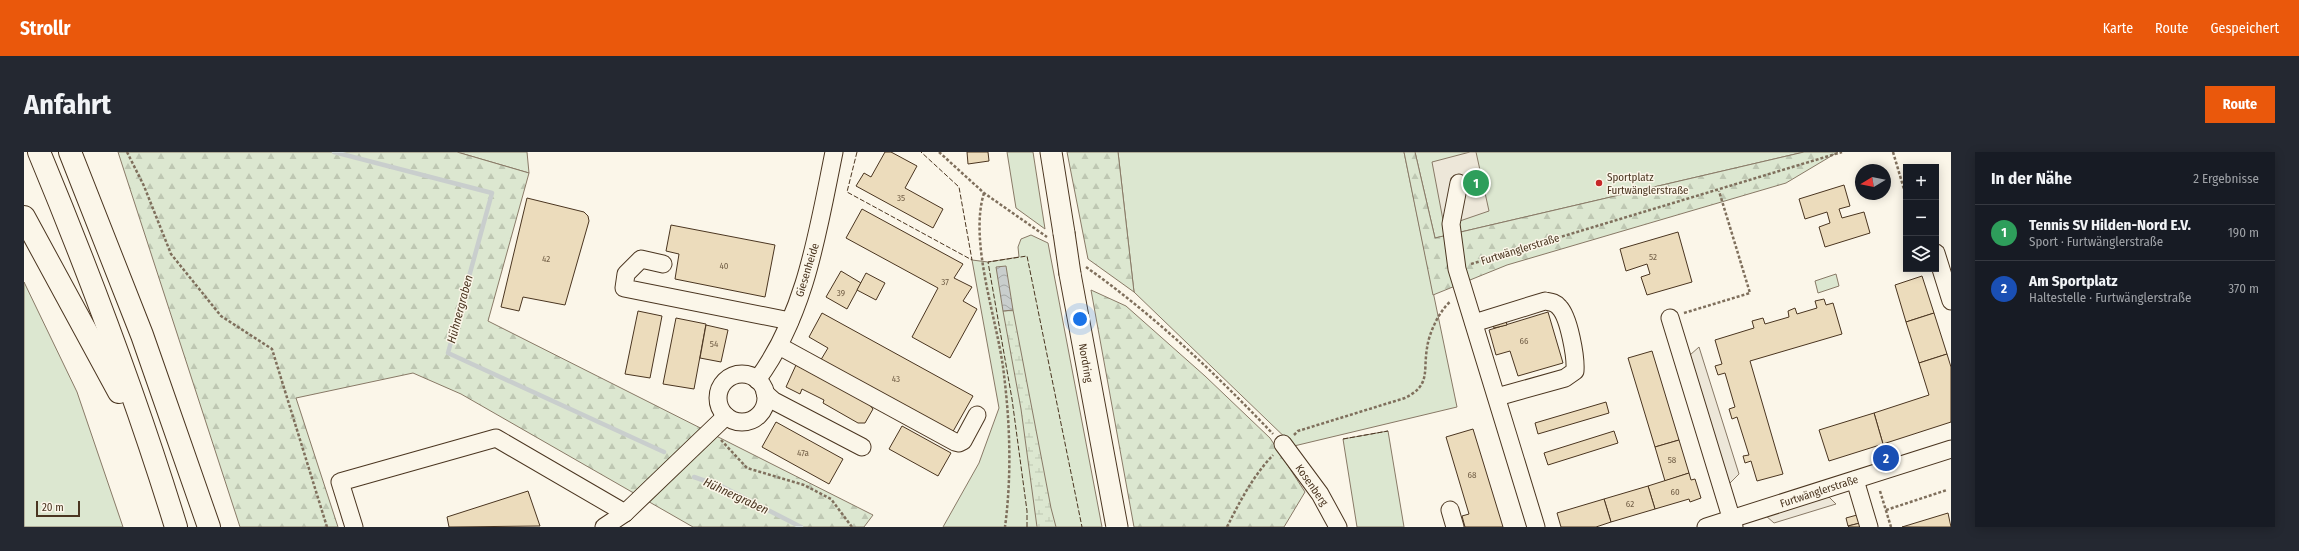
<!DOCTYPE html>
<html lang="de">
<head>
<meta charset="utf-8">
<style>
  body { margin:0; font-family:"Fira Sans Condensed",sans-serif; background:#242831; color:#f1f3f6 }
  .controls { position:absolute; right:12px; top:12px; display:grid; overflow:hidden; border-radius:0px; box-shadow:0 2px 10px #0003 }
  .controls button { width:36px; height:36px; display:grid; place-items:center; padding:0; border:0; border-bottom:1px solid #363941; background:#171b24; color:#f1f3f6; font:20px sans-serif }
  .compass { position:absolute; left:1831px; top:12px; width:36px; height:36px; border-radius:50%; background:#171b24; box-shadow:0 2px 10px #0003; rotate:260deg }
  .scale { position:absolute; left:12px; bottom:10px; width:44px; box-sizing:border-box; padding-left:4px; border:2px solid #4a3520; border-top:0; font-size:11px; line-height:14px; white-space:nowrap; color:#4a3520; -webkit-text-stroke:3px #fbf6e9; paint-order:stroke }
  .you { position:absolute; left:1056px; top:167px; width:14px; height:14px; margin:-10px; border:3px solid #fff; border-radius:50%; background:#1a73e8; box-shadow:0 0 0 6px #1a73e833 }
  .badge { display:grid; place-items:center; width:26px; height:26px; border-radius:50%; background:#ea580c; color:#fff; font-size:13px; font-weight:700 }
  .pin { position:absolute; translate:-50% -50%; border:2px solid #fff; box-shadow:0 1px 4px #0006 }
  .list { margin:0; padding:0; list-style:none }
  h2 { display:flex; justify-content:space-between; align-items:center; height:52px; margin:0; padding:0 16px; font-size:17px }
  h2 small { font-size:13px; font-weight:400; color:#9ea1a6 }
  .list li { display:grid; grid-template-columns:26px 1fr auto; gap:12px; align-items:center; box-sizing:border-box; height:56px; padding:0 16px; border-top:1px solid #363941 }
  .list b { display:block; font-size:15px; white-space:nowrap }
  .list p { margin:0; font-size:13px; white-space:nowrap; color:#9ea1a6 }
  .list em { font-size:13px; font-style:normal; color:#9ea1a6 }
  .icon { flex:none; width:22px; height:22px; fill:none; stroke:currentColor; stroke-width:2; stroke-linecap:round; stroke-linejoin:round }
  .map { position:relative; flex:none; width:1927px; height:375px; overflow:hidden; border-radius:0px }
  header { display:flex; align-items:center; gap:24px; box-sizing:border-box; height:56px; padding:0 20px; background:#ea580c; color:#fff }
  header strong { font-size:19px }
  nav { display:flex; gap:22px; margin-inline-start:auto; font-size:14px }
  .intro { display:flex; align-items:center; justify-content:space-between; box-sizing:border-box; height:96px; padding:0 24px }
  h1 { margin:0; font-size:28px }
  .button { padding:10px 18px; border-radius:0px; background:#ea580c; color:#fff; font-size:14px; font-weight:700 }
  main { display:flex; gap:24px; padding:0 24px }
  aside { flex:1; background:#171b24; border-radius:0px; box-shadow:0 2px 10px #0003 }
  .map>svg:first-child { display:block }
  .green { fill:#dce7d0; stroke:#887966 }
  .forest { fill:url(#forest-firs); stroke:#887966 }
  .wetland { fill:url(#wetland-marsh); stroke:#887966 }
  .parking { fill:#ede7d9; stroke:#887966 }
  .water { fill:url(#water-waves); stroke:#887966 }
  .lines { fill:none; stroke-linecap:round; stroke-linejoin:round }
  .stream { stroke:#c9cecd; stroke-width:4.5 }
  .building { fill:#ecdcbc; stroke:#4a3520 }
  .minor-casing { stroke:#4a3520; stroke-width:19 }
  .major-casing { stroke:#4a3520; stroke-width:23 }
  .highway-casing { stroke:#4a3520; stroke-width:24 }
  .path { stroke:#7f6f5c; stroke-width:2.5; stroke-dasharray:3 2; stroke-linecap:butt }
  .minor { stroke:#fbf6e9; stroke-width:17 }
  .major { stroke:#fbf6e9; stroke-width:21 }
  .highway { stroke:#fbf6e9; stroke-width:22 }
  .major-bridge-casing { stroke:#4a3520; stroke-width:23; stroke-linecap:butt }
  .major-bridge { stroke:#fbf6e9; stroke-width:21 }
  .fence { stroke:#4a3520; stroke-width:1; stroke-dasharray:5 2; stroke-linecap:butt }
  .poi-dot { fill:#c62828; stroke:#fbf6e9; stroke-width:1.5 }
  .labels { text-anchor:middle; stroke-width:3; stroke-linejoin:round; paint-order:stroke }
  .number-label { font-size:9px; fill:#725f47 }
  .poi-label { font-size:11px; fill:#4a3520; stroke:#fbf6e9; text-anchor:start }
  .street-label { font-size:11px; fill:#4a3520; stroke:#fbf6e9 }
  .water-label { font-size:12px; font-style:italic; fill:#4a3520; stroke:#fbf6e9 }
</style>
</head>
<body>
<header>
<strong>Strollr</strong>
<nav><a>Karte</a><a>Route</a><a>Gespeichert</a></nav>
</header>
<div class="intro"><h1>Anfahrt</h1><a class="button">Route</a></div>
<main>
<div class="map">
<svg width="1927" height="375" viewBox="0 0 1927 375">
  <defs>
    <pattern id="forest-firs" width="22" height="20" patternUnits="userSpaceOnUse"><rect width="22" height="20" fill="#dce7d0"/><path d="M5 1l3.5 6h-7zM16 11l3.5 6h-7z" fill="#bec7b2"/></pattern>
    <pattern id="wetland-marsh" width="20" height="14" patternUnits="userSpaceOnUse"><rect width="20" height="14" fill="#dce7d0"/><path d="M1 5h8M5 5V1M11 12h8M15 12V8" fill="none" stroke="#bec7b2"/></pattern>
    <pattern id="water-waves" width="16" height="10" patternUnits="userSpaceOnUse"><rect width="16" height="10" fill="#c9cecd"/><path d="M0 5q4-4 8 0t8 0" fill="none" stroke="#a5a8a6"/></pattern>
  </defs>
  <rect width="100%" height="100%" fill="#fbf6e9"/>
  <g class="green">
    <path d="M433,0H503L505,21Z"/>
    <path d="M983,0H1009L1021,77L992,56Z"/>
    <path d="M1094,0H1380L1433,255L1270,294L1110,140Z"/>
    <path d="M1391,0H1780L1411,86Z"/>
    <path d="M1007,83L1024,91L1078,375H919L955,311L975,256L948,108L964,110L995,105L994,95L997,87Z"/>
    <path d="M1812,122L1815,134L1794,141L1791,129Z"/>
    <path d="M0,130L53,240L99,375H0Z"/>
    <path d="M1364,279L1380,375H1333L1319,287Z"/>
  </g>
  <g class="forest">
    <path d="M94,0H433L505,21L464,169L849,363L840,375H669L437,242L389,221L272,246L314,375H216Z"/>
    <path d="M1043,0H1094L1110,140L1064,107Z"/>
    <path d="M1380,0H1391L1411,86L1780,0H1814L1762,31L1483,113L1409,143Z"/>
    <path d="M1067,138L1102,154L1181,224L1246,286L1281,340L1260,375H1110Z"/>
  </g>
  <path class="wetland" d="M989,158L1027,356L1032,375H1013L997,257L979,159Z"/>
  <g class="parking">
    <path d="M1446,0H1452L1465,59L1427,72L1419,68L1408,10Z"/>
    <path d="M1675,195L1715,322L1705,332L1666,203Z"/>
    <path d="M1803,343L1812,352L1750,371L1741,363Z"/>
  </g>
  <path class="water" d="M982,114L989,158L979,159L972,115Z"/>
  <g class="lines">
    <g class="stream">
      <path d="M310,0L468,41L424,201L640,300"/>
      <path d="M670,325L699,335L777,375"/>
    </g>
  </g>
  <g class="building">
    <path d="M861,0H867L893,14L881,36L919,57L909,76L832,34L840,21L847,25Z"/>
    <path d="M943,0H964L965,9L944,12Z"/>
    <path d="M1820,33L1826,54L1815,57L1818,66L1840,60L1846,81L1801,95L1795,75L1806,71L1803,60L1781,67L1775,47Z"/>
    <path d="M503,46L560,60L564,64L565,69L541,153L499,145L495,159L477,155Z"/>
    <path d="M838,57L939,112L930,126L948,135L939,149L953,157L926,206L888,185L914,136L822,86Z"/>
    <path d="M647,73L751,93L741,145L651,127L655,102L642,99Z"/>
    <path d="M1654,80L1668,130L1623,143L1617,125L1626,122L1623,112L1602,119L1596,97Z"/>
    <path d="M817,119L837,131L823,157L802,145Z"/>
    <path d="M842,121L861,131L852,148L833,138Z"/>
    <path d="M1898,124L1910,161L1882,170L1871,133Z"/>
    <path d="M1800,147L1802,153L1809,151L1818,182L1726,209L1759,322L1733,329L1727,309L1721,311L1719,304L1725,303L1713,265L1708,267L1705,257L1711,255L1701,221L1694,223L1691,214L1698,212L1691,188L1730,176L1728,169L1739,166L1741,172L1765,165L1764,159L1771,156L1773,162L1793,156L1791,149Z"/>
    <path d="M614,159L638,164L626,226L601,222Z"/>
    <path d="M1524,160L1539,211L1494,224L1486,199L1472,203L1465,178Z"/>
    <path d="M798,161L949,244L927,283L795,211L804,196L785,185Z"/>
    <path d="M1910,161L1923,202L1895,211L1882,170Z"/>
    <path d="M1481,165L1483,173L1470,176L1468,169Z"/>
    <path d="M652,166L682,172L670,237L639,232Z"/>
    <path d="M682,173L704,178L697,210L676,206Z"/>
    <path d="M1628,199L1655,288L1631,295L1604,206Z"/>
    <path d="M1923,202L1927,215V270L1859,292L1850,261L1905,243L1895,211Z"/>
    <path d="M772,213L844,251L849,257L841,271H834L799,251L800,248L778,237L776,242L762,235Z"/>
    <path d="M1582,250L1585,261L1514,282L1511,271Z"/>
    <path d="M1850,261L1859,292L1805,309L1795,278Z"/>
    <path d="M752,270L819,307L805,332L738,295Z"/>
    <path d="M878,274L927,301L914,324L865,297Z"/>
    <path d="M1449,277L1479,375H1441L1438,364L1445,362L1422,285Z"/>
    <path d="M1590,279L1594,291L1524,313L1520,301Z"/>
    <path d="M1655,288L1665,321L1641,329L1631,295Z"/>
    <path d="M1665,321L1667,328L1671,327L1677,346L1666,350L1665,347L1631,357L1624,334Z"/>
    <path d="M1624,334L1631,357L1587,370L1580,347Z"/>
    <path d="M504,339L516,374L425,375L423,365Z"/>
    <path d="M1580,347L1587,370L1572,375H1537L1533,361Z"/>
    <path d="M1924,361L1927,375H1878Z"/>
    <path d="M1833,363L1836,371L1824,374L1822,366Z"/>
    <path d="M1836,371L1837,375H1825L1824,374Z"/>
  </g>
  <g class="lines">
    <defs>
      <g id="minor">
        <path d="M1435,31L1427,72L1433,117L1512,375"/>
        <path d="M1912,101L1927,149"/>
        <path d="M639,112L617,107L602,122L600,136L766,169"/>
        <path d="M1646,166L1710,375"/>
        <path d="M1450,171L1521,149C1527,150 1531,150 1535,155C1545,165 1552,205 1551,219L1541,226L1473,245"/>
        <path d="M755,194L931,290L935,291L939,289L953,263"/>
        <circle cx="718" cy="246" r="24"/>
        <path d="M733,228C782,162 794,78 810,0"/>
        <path d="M741,241L750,249L838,295"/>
        <path d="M1259,292L1296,342L1314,375"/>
        <path d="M1831,328L1845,375"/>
        <path d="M1426,358L1431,375"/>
        <path d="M330,375L316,330L472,286L601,361"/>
        <path d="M580,375L601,361L702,264"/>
        <path d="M1682,375L1927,297"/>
      </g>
      <g id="major">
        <path d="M1027,0L1040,81"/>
        <path d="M1046,122L1093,375"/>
      </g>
      <g id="highway">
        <path d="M15,0C66,123 113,248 152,375"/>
        <path d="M46,0L118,183L185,375"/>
        <path d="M0,65L95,240"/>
      </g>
    </defs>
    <use href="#minor" class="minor-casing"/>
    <use href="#major" class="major-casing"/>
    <use href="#highway" class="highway-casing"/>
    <g class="path">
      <path d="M103,0L120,34L147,102L197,164L248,197L303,375"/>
      <path d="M915,0L960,41L1023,85"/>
      <path d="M1869,0L1882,44"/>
      <path d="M960,41C945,89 972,164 979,215C986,268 988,322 981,375"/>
      <path d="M1447,112L1818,0"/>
      <path d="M1062,115C1131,164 1191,221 1249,282"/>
      <path d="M1660,161L1726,141L1695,39"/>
      <path d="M1270,283L1274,279L1381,246C1407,233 1399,220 1403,196C1405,181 1415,159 1427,149"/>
      <path d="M697,288L723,316L780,333L807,347L828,375"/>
      <path d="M1856,339L1867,375"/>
      <path d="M1862,358L1923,338"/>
      <path d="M1203,375C1216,349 1229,324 1249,303"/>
    </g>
    <use href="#minor" class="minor"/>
    <use href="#major" class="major"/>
    <use href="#highway" class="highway"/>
    <defs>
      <path id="major-bridge" d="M1040,81L1046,122"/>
    </defs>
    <use href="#major-bridge" class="major-bridge-casing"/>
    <use href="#major-bridge" class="major-bridge"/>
    <g class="fence">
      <path d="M833,0L823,40L948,108L935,35L897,0"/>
      <path d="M1319,287L1364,279"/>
      <path d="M1003,375V359L988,247L964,110L1003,104L1058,375"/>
    </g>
  </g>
  <circle class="poi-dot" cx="1575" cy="31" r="4"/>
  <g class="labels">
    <g class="number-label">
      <text x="877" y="49">35</text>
      <text x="1629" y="108">52</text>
      <text x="522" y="110">42</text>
      <text x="700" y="117">40</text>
      <text x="921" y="133">37</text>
      <text x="817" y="144">39</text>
      <text x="1500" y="192">66</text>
      <text x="690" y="195">54</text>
      <text x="872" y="230">43</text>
      <text x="779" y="304">47a</text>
      <text x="1648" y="311">58</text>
      <text x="1448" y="326">68</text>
      <text x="1651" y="343">60</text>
      <text x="1606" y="355">62</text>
    </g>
    <g class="poi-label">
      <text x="1583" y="29">Sportplatz<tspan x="1583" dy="13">Furtwänglerstraße</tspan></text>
    </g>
    <g class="street-label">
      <text transform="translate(1496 97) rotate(-17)" y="4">Furtwänglerstraße</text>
      <text transform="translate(783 118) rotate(-73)" y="4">Giesenheide</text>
      <text transform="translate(1062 211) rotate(80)" y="4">Nordring</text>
      <text transform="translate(1288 333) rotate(55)" y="4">Kosenberg</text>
      <text transform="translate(1795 339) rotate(-18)" y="4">Furtwänglerstraße</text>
    </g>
    <g class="water-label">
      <text transform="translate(436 157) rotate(-75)" y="4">Hühnergraben</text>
      <text transform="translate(712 344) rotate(25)" y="4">Hühnergraben</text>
    </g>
  </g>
</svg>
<div class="controls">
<button>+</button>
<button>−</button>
<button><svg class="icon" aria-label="layers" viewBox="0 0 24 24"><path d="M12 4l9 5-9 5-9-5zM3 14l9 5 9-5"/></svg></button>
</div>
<svg class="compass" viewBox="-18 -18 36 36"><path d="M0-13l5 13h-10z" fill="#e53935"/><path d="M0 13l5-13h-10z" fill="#9ea1a6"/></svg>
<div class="scale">20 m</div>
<div class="you"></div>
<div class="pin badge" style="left:1452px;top:31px;background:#2e9e5b">1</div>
<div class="pin badge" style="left:1862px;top:306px;background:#1a4fb4">2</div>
</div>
<aside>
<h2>In der Nähe<small>2 Ergebnisse</small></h2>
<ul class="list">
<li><span class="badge" style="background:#2e9e5b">1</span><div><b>Tennis SV Hilden-Nord E.V.</b><p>Sport · Furtwänglerstraße</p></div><em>190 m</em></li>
<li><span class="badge" style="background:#1a4fb4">2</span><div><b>Am Sportplatz</b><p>Haltestelle · Furtwänglerstraße</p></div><em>370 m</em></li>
</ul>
</aside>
</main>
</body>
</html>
